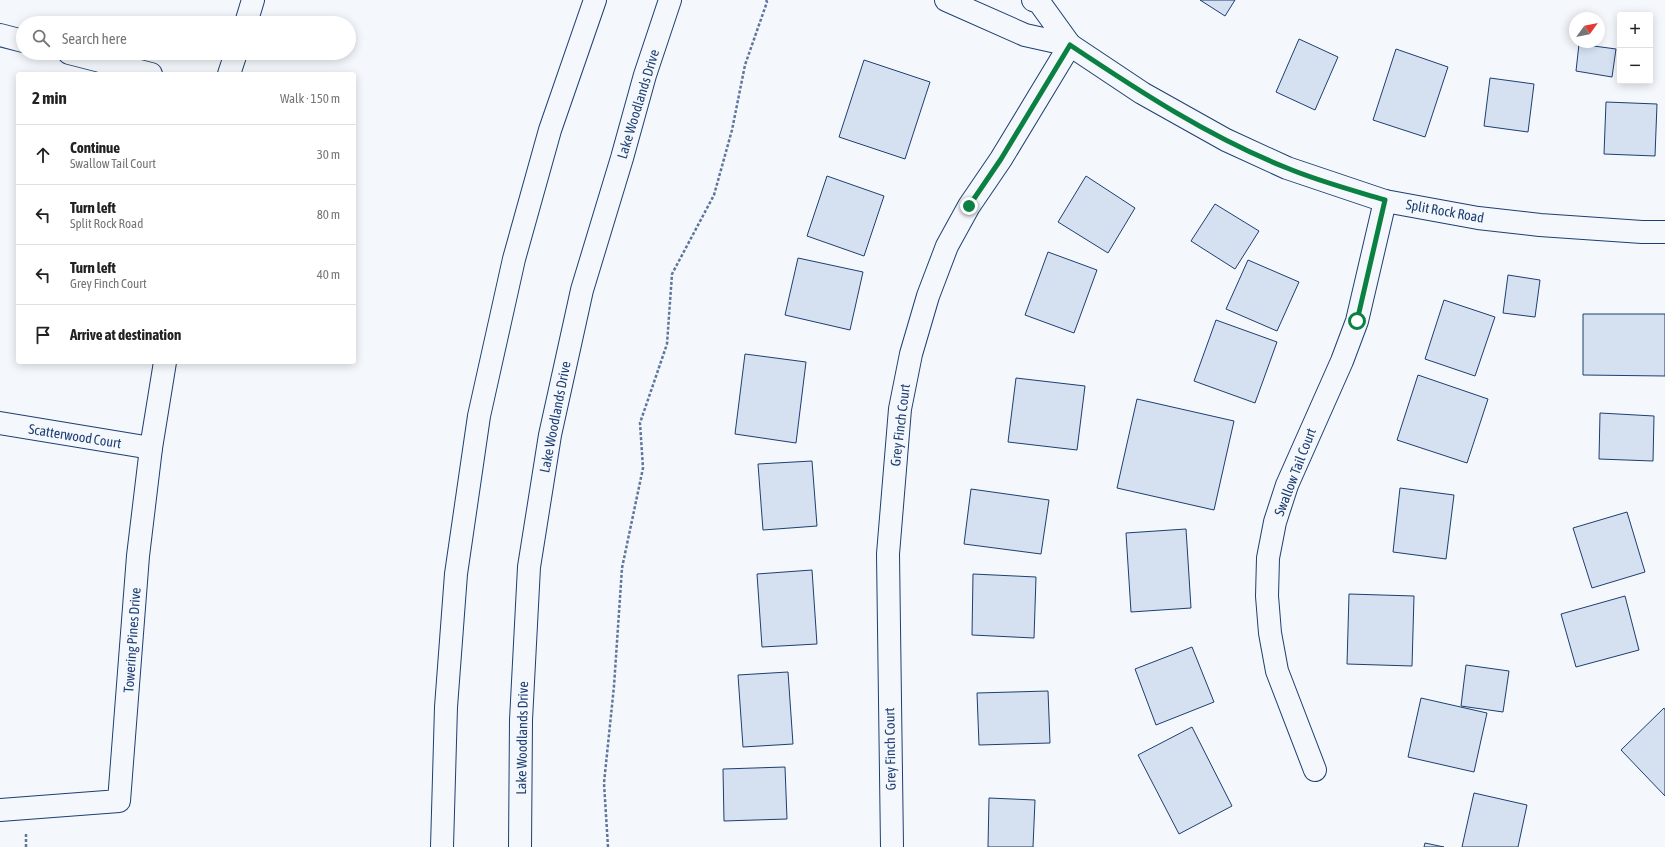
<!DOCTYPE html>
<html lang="en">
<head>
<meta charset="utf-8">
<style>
  body { margin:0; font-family:"Asap Condensed",sans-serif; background:#f2f2f2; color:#222 }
  .controls { position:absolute; right:12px; top:12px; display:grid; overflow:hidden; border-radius:4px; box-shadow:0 2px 10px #0003 }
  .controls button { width:36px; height:36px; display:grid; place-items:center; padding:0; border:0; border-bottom:1px solid #e0e0e0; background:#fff; color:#222; font:20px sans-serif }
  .compass { position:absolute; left:1569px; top:12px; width:36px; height:36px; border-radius:50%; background:#fff; box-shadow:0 2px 10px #0003; rotate:57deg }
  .stop { position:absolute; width:12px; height:12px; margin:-9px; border:3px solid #0b8043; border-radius:50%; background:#fff }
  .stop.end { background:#0b8043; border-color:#fff; box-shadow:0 1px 4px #0008 }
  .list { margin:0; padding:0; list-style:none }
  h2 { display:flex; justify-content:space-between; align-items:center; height:52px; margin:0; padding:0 16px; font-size:17px }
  h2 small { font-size:13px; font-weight:400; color:#767676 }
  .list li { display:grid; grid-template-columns:26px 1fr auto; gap:12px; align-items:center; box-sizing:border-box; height:60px; padding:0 16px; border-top:1px solid #e0e0e0 }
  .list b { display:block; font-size:15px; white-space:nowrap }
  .list p { margin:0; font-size:13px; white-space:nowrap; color:#767676 }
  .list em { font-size:13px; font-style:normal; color:#767676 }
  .icon { flex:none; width:22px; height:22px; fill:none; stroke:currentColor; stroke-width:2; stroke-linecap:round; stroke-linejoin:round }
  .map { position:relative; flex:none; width:1665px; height:847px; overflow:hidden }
  .search { position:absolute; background:#fff; box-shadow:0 2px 10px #0003; left:16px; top:16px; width:340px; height:44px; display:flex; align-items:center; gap:10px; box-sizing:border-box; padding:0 14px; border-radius:22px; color:#767676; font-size:15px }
  .panel { position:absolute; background:#fff; box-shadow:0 2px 10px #0003; left:16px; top:72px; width:340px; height:292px; border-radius:4px }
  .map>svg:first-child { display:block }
  .building { fill:#d5e0f0; stroke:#1d3f73 }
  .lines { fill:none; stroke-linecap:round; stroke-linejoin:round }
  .minor-casing { stroke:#1d3f73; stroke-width:24 }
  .secondary-casing { stroke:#1d3f73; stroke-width:24 }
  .path { stroke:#5e769c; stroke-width:2.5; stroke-dasharray:3 2; stroke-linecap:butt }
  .minor { stroke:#f4f7fb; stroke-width:22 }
  .secondary { stroke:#f4f7fb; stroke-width:22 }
  .route { stroke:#0b8043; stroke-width:5 }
  .labels { text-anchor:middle; stroke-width:3; stroke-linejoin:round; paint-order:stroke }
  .street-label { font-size:14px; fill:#1d3f73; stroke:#f4f7fb }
</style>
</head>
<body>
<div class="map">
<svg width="1665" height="847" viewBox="0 0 1665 847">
  <rect width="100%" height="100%" fill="#f4f7fb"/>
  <g class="building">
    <path d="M1200,0H1235L1225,16Z"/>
    <path d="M1299,39L1338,57L1315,110L1276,92Z"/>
    <path d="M1579,44L1616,49L1612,77L1576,71Z"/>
    <path d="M1396,49L1448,67L1425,137L1373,120Z"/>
    <path d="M864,60L930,82L905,159L839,137Z"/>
    <path d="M1490,78L1534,84L1528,132L1484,126Z"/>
    <path d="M1606,102L1657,104L1655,156L1604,154Z"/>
    <path d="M827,176L884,196L864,256L807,236Z"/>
    <path d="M1086,176L1135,208L1108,253L1058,222Z"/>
    <path d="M1215,204L1259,231L1235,269L1191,241Z"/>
    <path d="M1048,252L1097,270L1074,333L1025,315Z"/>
    <path d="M798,258L863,272L850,330L785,315Z"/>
    <path d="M1248,260L1299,282L1277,331L1226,309Z"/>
    <path d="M1508,275L1540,280L1535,317L1503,313Z"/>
    <path d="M1444,300L1495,317L1475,376L1425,359Z"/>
    <path d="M1583,314H1665V376L1583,375Z"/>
    <path d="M1216,320L1277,342L1255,403L1194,381Z"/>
    <path d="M745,354L806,362L796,443L735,434Z"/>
    <path d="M1418,375L1488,399L1467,463L1397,440Z"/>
    <path d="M1016,378L1085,386L1077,450L1008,442Z"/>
    <path d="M1137,399L1234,421L1214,510L1117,488Z"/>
    <path d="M1600,413L1654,416L1653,461L1599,459Z"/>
    <path d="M812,461L817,526L763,530L758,464Z"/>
    <path d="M1400,488L1454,495L1446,559L1393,552Z"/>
    <path d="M971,489L1049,500L1041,554L964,544Z"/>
    <path d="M1627,512L1645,572L1592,588L1573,528Z"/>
    <path d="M1186,529L1191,608L1131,612L1126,533Z"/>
    <path d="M812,570L817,644L762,647L757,574Z"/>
    <path d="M973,574L1036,577L1034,638L972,635Z"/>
    <path d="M1349,594L1414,596L1412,666L1347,664Z"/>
    <path d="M1625,596L1639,650L1576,667L1561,614Z"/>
    <path d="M1192,647L1214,702L1156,725L1135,669Z"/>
    <path d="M1466,665L1509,671L1503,712L1461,706Z"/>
    <path d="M788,672L793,744L743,747L738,675Z"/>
    <path d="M1048,691L1050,743L979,745L977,693Z"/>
    <path d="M1421,698L1487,713L1474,772L1408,757Z"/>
    <path d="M1664,708L1665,710V796L1621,750Z"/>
    <path d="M1192,727L1232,806L1179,834L1138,755Z"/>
    <path d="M785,767L787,819L724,821L723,769Z"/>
    <path d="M1474,793L1527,805L1518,847H1462Z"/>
    <path d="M989,798L1035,800L1033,847H988Z"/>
    <path d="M1425,843L1444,847H1424Z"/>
  </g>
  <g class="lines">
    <defs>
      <g id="minor">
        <path d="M946,0L1025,35L1070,45"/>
        <path d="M1033,0L1039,2L1070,45L1142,93L1226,140L1287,168L1385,201L1478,218L1540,225L1642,232H1665"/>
        <path d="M246,23L253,0"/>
        <path d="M0,35L23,41"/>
        <path d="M69,53L151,74"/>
        <path d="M229,74L236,53"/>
        <path d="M0,423L151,448"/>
        <path d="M1315,770L1277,671L1270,633L1267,596L1268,558L1275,522L1287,485L1342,361L1357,321L1385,201"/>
        <path d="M0,810L119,801L138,556L151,448L165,362"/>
        <path d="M892,847L888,554L900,409L911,354L928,296L947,246L969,206L1001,159L1070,45"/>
      </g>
      <g id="secondary">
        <path d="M442,847L446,707L456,574L479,416L514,259L550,130L595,0"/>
        <path d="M520,847L521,720L529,567L550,435L582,290L622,158L645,75L670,0"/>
      </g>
    </defs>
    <use href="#minor" class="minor-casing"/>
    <use href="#secondary" class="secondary-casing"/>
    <g class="path">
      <path d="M26,834V847"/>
      <path d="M608,847L604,783L614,686L622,568L643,468L640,423L667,344L672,274L714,195L732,130L745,65L767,2L766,0"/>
    </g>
    <use href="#minor" class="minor"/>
    <use href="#secondary" class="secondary"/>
  </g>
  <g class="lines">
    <path class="route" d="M969,206L1001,159L1070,45C1139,91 1209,137 1287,168C1318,181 1352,190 1385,200L1357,321"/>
  </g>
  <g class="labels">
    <g class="street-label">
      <text transform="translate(638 104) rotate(-73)" y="5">Lake Woodlands Drive</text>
      <text transform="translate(1445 211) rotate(10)" y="5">Split Rock Road</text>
      <text transform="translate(555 417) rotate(-79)" y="5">Lake Woodlands Drive</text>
      <text transform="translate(900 425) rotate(-83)" y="5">Grey Finch Court</text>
      <text transform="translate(75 436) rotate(9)" y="5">Scatterwood Court</text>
      <text transform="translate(1295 472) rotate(-69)" y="5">Swallow Tail Court</text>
      <text transform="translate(132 640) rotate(-86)" y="5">Towering Pines Drive</text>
      <text transform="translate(522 738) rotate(-89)" y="5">Lake Woodlands Drive</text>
      <text transform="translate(890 749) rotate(-91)" y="5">Grey Finch Court</text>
    </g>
  </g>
</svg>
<div class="controls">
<button>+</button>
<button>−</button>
</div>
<svg class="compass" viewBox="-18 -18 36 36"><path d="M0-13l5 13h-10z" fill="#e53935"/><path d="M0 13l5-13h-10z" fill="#767676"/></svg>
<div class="stop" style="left:1357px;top:321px"></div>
<div class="stop end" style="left:969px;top:206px"></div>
<div class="search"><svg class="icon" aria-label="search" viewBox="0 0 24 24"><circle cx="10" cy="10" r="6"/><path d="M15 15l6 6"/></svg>Search here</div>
<section class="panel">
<h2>2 min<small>Walk · 150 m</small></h2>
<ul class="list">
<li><svg class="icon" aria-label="ahead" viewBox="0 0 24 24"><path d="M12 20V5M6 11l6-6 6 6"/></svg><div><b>Continue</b><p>Swallow Tail Court</p></div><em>30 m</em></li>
<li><svg class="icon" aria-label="left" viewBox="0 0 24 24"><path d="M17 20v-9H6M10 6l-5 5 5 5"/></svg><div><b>Turn left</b><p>Split Rock Road</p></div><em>80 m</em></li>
<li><svg class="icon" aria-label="left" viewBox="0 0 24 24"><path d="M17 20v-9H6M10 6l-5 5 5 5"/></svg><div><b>Turn left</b><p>Grey Finch Court</p></div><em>40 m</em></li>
<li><svg class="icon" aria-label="arrive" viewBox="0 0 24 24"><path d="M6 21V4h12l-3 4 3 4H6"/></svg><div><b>Arrive at destination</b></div></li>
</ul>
</section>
</div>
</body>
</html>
